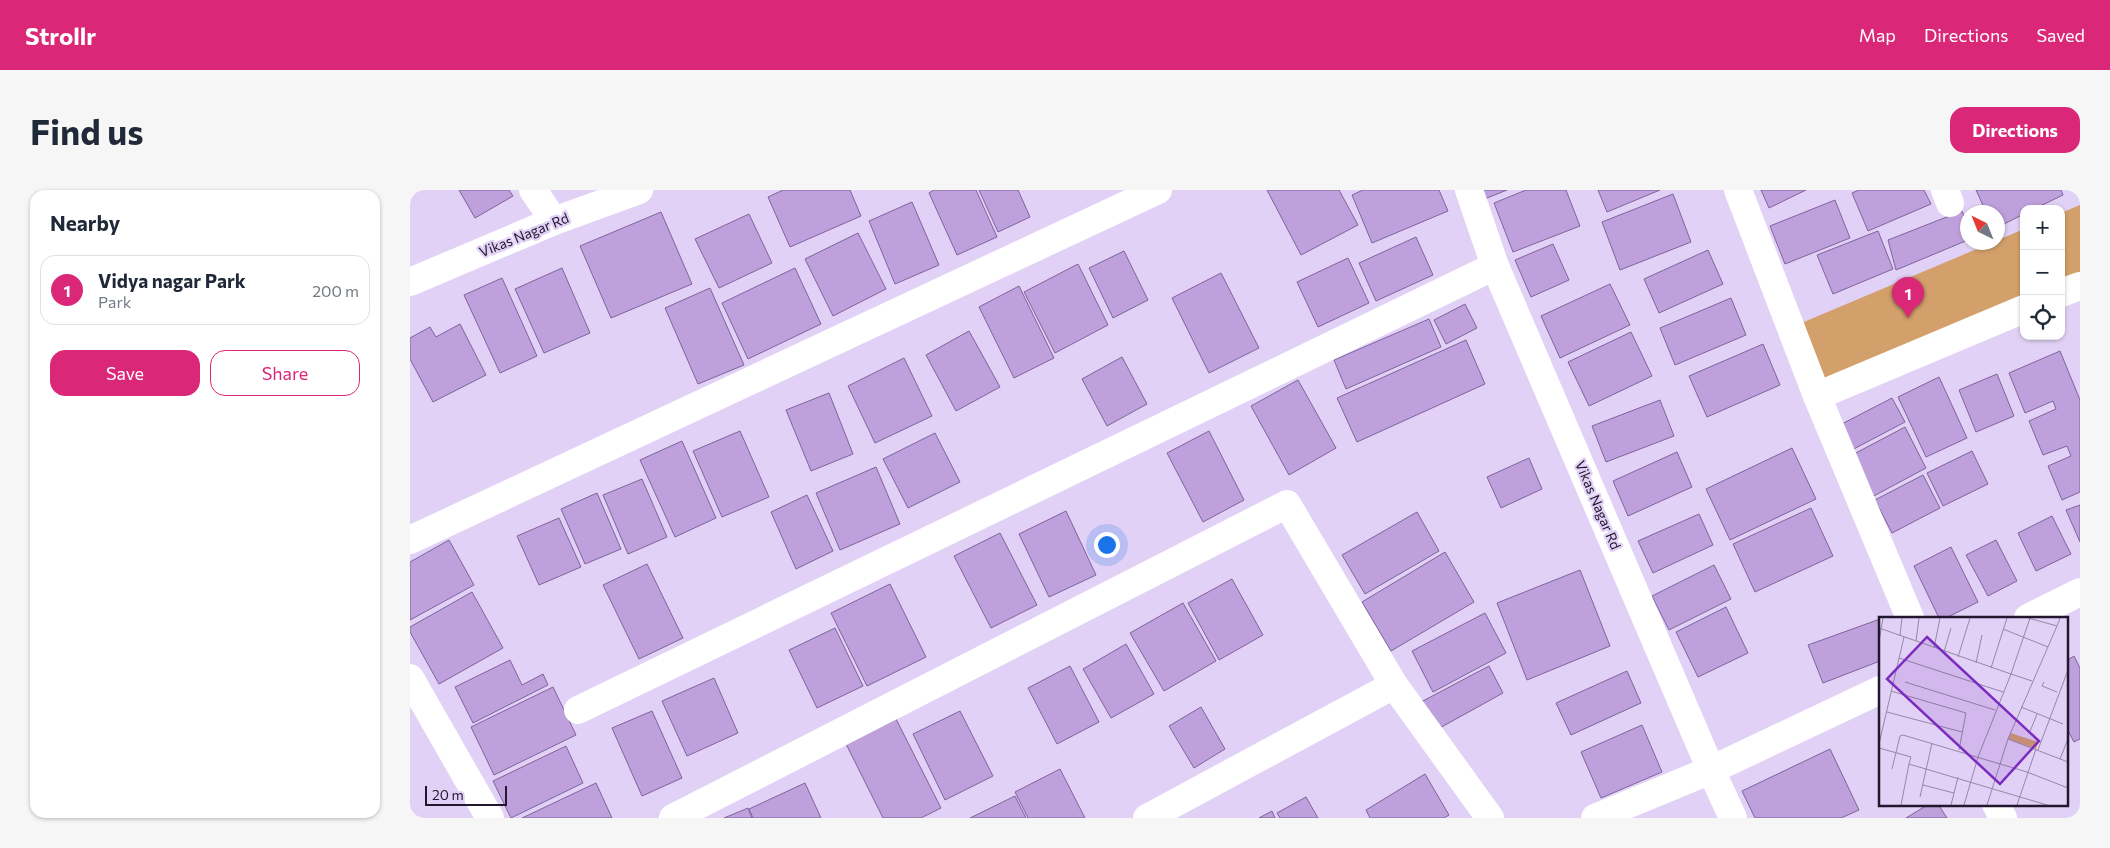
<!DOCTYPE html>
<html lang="en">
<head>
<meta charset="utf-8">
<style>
  body { margin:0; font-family:Commissioner,sans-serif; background:#f6f6f7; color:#1f2937 }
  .controls { position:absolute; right:15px; top:15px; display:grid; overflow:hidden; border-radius:10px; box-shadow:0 1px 4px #0004 }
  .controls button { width:45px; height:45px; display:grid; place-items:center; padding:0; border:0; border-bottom:1px solid #e0e1e3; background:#fff; color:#1f2937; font:25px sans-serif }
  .compass { position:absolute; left:1550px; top:15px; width:45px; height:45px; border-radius:50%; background:#fff; box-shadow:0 1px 4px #0004; rotate:317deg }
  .scale { position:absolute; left:15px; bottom:12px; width:82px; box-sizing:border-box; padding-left:5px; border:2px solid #22172d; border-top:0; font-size:14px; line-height:18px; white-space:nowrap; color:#22172d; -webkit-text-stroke:4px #e2d1f6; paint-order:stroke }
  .you { position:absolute; left:696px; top:354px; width:18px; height:18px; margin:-12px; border:4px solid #fff; border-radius:50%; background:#1a73e8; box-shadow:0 0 0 8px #1a73e833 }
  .badge { display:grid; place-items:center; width:32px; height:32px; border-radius:50%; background:#db2777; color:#fff; font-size:16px; font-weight:700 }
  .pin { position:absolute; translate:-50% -41px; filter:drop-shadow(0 1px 2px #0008) }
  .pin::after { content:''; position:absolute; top:26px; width:18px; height:15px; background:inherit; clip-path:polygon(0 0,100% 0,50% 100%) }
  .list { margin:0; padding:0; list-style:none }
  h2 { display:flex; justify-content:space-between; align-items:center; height:65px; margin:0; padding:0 20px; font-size:21px }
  h2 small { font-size:16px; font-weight:400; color:#747a83 }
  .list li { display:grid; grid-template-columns:32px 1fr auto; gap:15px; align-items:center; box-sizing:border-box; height:70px; margin:0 10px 10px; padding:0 10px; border:1px solid #e0e1e3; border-radius:15px }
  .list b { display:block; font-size:19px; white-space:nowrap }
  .list p { margin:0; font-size:16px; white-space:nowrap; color:#747a83 }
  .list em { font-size:16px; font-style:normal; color:#747a83 }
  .actions { display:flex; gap:10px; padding:15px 20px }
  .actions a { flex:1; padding:11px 0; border:1px solid #db2777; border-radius:15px; text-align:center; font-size:18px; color:#db2777 }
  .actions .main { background:#db2777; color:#fff }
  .icon { flex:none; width:28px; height:28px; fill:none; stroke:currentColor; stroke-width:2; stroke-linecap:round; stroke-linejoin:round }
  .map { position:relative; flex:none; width:1670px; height:628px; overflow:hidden; border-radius:15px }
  header { display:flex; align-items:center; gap:30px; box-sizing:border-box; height:70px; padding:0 25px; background:#db2777; color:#fff }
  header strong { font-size:24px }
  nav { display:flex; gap:28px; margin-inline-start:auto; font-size:18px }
  .intro { display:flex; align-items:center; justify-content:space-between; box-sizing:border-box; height:120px; padding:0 30px }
  h1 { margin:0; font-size:35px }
  .button { padding:12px 22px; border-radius:15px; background:#db2777; color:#fff; font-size:18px; font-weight:700 }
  main { display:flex; gap:30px; padding:0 30px }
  aside { flex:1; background:#fff; border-radius:15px; box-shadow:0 1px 4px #0004 }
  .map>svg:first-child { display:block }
  .green { fill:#d3a06b }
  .building { fill:#bea1dc; stroke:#7f639a }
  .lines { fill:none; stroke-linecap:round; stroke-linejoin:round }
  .street { stroke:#fff; stroke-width:28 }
  .labels { text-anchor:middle; stroke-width:4.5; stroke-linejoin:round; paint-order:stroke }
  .street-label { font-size:14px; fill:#22172d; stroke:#e2d1f6 }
  .inset-road { fill:none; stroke:#9587a6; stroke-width:1 }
  .view { fill:#7b2cbf; fill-opacity:0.15; stroke:#7b2cbf; stroke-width:2.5 }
  .inset-edge { fill:none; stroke:#22172d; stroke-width:2.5 }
</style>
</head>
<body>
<header>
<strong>Strollr</strong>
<nav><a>Map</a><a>Directions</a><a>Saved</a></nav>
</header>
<div class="intro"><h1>Find us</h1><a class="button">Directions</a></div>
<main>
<aside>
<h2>Nearby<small></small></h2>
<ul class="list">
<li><span class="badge">1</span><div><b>Vidya nagar Park</b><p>Park</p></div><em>200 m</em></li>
</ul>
<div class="actions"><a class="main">Save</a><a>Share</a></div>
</aside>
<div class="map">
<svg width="1670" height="628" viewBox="0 0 1670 628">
  <rect width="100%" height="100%" fill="#e2d1f6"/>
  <g class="green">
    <path d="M1670,15V96L1651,103V23Z"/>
    <path d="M1614,39V119L1407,206L1382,137L1581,53L1588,52V50Z"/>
  </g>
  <g class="building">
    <path d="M49,0H99L103,6L65,28Z"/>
    <path d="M373,0H440L451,26L380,57L358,7Z"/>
    <path d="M524,0H566L587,47L547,65L519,3Z"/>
    <path d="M569,0H608L620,27L588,42Z"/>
    <path d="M857,0H929L948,35L891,65Z"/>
    <path d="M953,0H1029L1038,21L962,53L942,5Z"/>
    <path d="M1068,0H1097L1072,10Z"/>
    <path d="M1116,0H1156L1170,36L1103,62L1084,13Z"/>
    <path d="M1188,0H1250L1197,22Z"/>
    <path d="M1351,0H1396L1359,18Z"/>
    <path d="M1449,0H1514L1521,14L1458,41L1442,3Z"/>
    <path d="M1566,0H1651L1653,5L1624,19H1614V24L1588,37V22H1576Z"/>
    <path d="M1263,4L1281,52L1210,80L1192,32Z"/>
    <path d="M1425,10L1440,48L1375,74L1360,36Z"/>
    <path d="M502,12L529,75L485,94L459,31Z"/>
    <path d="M1552,21L1558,36V50L1486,80L1478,50Z"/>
    <path d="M251,22L282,94L201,128L170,56Z"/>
    <path d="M339,24L362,73L309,98L285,49Z"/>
    <path d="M1468,41L1483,79L1423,104L1407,65Z"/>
    <path d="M448,43L476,99L423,126L395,69Z"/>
    <path d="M1006,47L1023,85L966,111L949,73Z"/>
    <path d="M1143,54L1159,90L1121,107L1105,70Z"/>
    <path d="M1298,60L1313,94L1249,123L1234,89Z"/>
    <path d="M714,61L738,110L703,128L679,78Z"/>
    <path d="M938,68L959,113L908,137L887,92Z"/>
    <path d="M668,74L698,135L645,163L614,102Z"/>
    <path d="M152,78L180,143L134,163L105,99Z"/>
    <path d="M385,78L411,134L338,169L312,113Z"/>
    <path d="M811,83L849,158L799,183L762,108Z"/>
    <path d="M92,88L127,166L90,183L54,105Z"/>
    <path d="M1200,94L1220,135L1150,168L1131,126Z"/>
    <path d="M609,96L644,168L604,188L569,117Z"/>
    <path d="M300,98L334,175L288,194L255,118Z"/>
    <path d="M1321,108L1336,145L1265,175L1250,138Z"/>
    <path d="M1055,114L1067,138L1036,154L1024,130Z"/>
    <path d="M1019,129L1031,157L936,199L924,170Z"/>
    <path d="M50,134L76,185L23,212L0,169V148L20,137L26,147Z"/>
    <path d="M559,141L590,197L546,221L516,165Z"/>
    <path d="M1221,142L1242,186L1179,216L1158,172Z"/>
    <path d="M1056,150L1075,194L947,252L927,208Z"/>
    <path d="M1353,154L1370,195L1297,227L1279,186Z"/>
    <path d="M1650,161L1670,210V302L1652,310L1638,276L1661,266L1657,256L1633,265L1619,231L1646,219L1643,211L1615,223L1599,183Z"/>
    <path d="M712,167L737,214L697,236L672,189Z"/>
    <path d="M494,168L522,226L465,253L438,196Z"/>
    <path d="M1587,184L1604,226L1566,242L1549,200Z"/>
    <path d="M1529,187L1557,248L1516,267L1488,207Z"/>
    <path d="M888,190L926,258L879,285L841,216Z"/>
    <path d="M419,203L443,264L401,281L376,220Z"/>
    <path d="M1482,208L1495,232L1438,262L1426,237Z"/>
    <path d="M1250,210L1264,246L1196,272L1182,236Z"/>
    <path d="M1495,237L1516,278L1460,308L1442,265Z"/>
    <path d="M330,241L359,307L312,327L283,261Z"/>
    <path d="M799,241L834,310L793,332L757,263Z"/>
    <path d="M525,243L550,292L498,318L473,269Z"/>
    <path d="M272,251L306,328L265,347L230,270Z"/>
    <path d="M1382,258L1406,309L1320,350L1296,299Z"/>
    <path d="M1562,261L1578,294L1533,316L1517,283Z"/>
    <path d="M1267,262L1282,297L1218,326L1203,291Z"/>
    <path d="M1119,268L1132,299L1091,318L1077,287Z"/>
    <path d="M466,277L490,334L430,360L406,303Z"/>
    <path d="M1513,285L1530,318L1482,343L1465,310Z"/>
    <path d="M232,289L257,347L218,364L193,305Z"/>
    <path d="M187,303L211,359L175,374L151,319Z"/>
    <path d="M397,305L423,361L386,379L361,322Z"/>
    <path d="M1670,315V352L1656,320Z"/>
    <path d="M1401,318L1423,366L1345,402L1323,354Z"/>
    <path d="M656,321L686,385L639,407L609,344Z"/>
    <path d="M1007,322L1029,361L955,404L932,365Z"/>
    <path d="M1289,324L1303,355L1243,383L1228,351Z"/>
    <path d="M1642,326L1661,364L1626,381L1608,343Z"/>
    <path d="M149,328L171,377L129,395L107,346Z"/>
    <path d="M590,343L627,415L581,438L544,366Z"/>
    <path d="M39,350L64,395L0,430V372Z"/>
    <path d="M1586,350L1607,391L1578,406L1556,365Z"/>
    <path d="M1541,357L1568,412L1536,428H1529L1504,376Z"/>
    <path d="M1035,362L1064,412L981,461L952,412Z"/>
    <path d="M237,374L273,448L229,469L193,395Z"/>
    <path d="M1304,375L1321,409L1259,440L1242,406Z"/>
    <path d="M1170,380L1200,456L1117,490L1087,413Z"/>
    <path d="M822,389L853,445L809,470L778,413Z"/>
    <path d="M480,394L516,467L457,496L421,423Z"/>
    <path d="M62,402L93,458L29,494L0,442V437Z"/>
    <path d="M773,413L806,471L754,501L720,443Z"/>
    <path d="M1316,417L1338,463L1288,487L1266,442Z"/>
    <path d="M1075,423L1096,463L1023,502L1002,461Z"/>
    <path d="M1470,429V471L1413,493L1398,455Z"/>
    <path d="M425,438L453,496L407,518L379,460Z"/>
    <path d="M716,454L744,504L701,528L673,479Z"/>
    <path d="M1664,466L1670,478V549L1664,552L1656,537V471Z"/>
    <path d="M100,470L112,495L133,484L138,495L63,533L45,497Z"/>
    <path d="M660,476L689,532L647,554L618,498Z"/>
    <path d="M1079,476L1093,503L1026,540L1011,512Z"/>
    <path d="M1217,481L1231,513L1161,545L1146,513Z"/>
    <path d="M304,488L328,543L277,566L252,511Z"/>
    <path d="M143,497L166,545L84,585L61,537Z"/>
    <path d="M791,517L815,559L784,578L759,536Z"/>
    <path d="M242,521L272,588L232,606L202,538Z"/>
    <path d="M550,521L583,586L535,610L503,544Z"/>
    <path d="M486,529L531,618L511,628H473L436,554Z"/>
    <path d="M1232,535L1252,582L1191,608L1171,562Z"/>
    <path d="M156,556L173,593L101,628L83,591Z"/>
    <path d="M1420,559L1449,620L1431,628H1345L1332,601Z"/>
    <path d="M650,579L675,628H618L605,602Z"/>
    <path d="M1015,584L1039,625L1034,628H960L956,620Z"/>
    <path d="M186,593L202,628H112Z"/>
    <path d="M395,593L411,628H343L339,619Z"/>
    <path d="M605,606L616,628H560Z"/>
    <path d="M896,607L908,628H870L867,623Z"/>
    <path d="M1519,614H1528L1537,628H1496Z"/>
    <path d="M338,618L342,628H314Z"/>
    <path d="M862,621L865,628H849Z"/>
  </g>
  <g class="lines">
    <g class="street">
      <path d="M123,0L144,31"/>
      <path d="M1059,0L1085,76L1301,580L1323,628"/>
      <path d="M1328,0L1407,206"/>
      <path d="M1535,0L1540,13"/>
      <path d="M0,92L144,31L229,0"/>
      <path d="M1651,103L1670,96"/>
      <path d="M0,350L748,0"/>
      <path d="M1500,428L1407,206L1614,119"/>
      <path d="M1618,428L1670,402"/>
      <path d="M0,488L80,628"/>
      <path d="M168,520L1085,76"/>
      <path d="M1586,614L1593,628"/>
      <path d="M263,628L877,314L984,495L1080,628"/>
      <path d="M737,628L984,495"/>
      <path d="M1185,628L1301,580L1470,500"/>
    </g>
  </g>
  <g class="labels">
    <g class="street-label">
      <text transform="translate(114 45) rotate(-22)" y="5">Vikas Nagar Rd</text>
      <text transform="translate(1188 315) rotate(67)" y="5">Vikas Nagar Rd</text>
    </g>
  </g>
  <g transform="translate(1469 427)">
    <rect width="189" height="189" fill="#e2d1f6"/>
    <path d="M132,116L159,125L157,132L129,122Z" fill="#d3a06b"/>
    <path class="inset-road" d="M149,1L178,9L181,1M151,1L132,57L153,64M0,11L132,57L99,140L85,188M124,12L169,30M21,18L23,1M0,24L4,1M37,24L40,1M55,31L61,1M65,35L72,11M79,40L91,1M20,41L124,75M97,46L103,18M112,51L128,1M26,65L116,93M165,65L163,69L178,75M12,74L87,96L80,133M142,90L184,107M8,95L83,115M150,117L158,97M129,122L178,9M0,127L25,20M0,131L32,140L30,147L168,188M159,133L189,53M181,142L189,122M13,152L21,119L24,118L148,155L189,171M44,168L75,176M41,180L53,126M22,188L30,147M72,188L79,160M108,188L129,122L189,145M138,188L157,132"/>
    <path class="view" d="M48,20L160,124L121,167L8,62Z"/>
    <rect width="189" height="189" class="inset-edge"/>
  </g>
</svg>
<div class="controls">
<button>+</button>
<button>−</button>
<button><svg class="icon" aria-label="locate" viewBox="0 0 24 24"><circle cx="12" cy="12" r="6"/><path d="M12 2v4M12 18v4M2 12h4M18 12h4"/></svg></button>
</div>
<svg class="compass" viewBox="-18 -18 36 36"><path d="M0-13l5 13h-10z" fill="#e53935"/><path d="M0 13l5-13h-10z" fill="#747a83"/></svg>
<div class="scale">20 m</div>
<div class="you"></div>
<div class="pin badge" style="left:1498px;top:128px">1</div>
</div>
</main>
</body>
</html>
